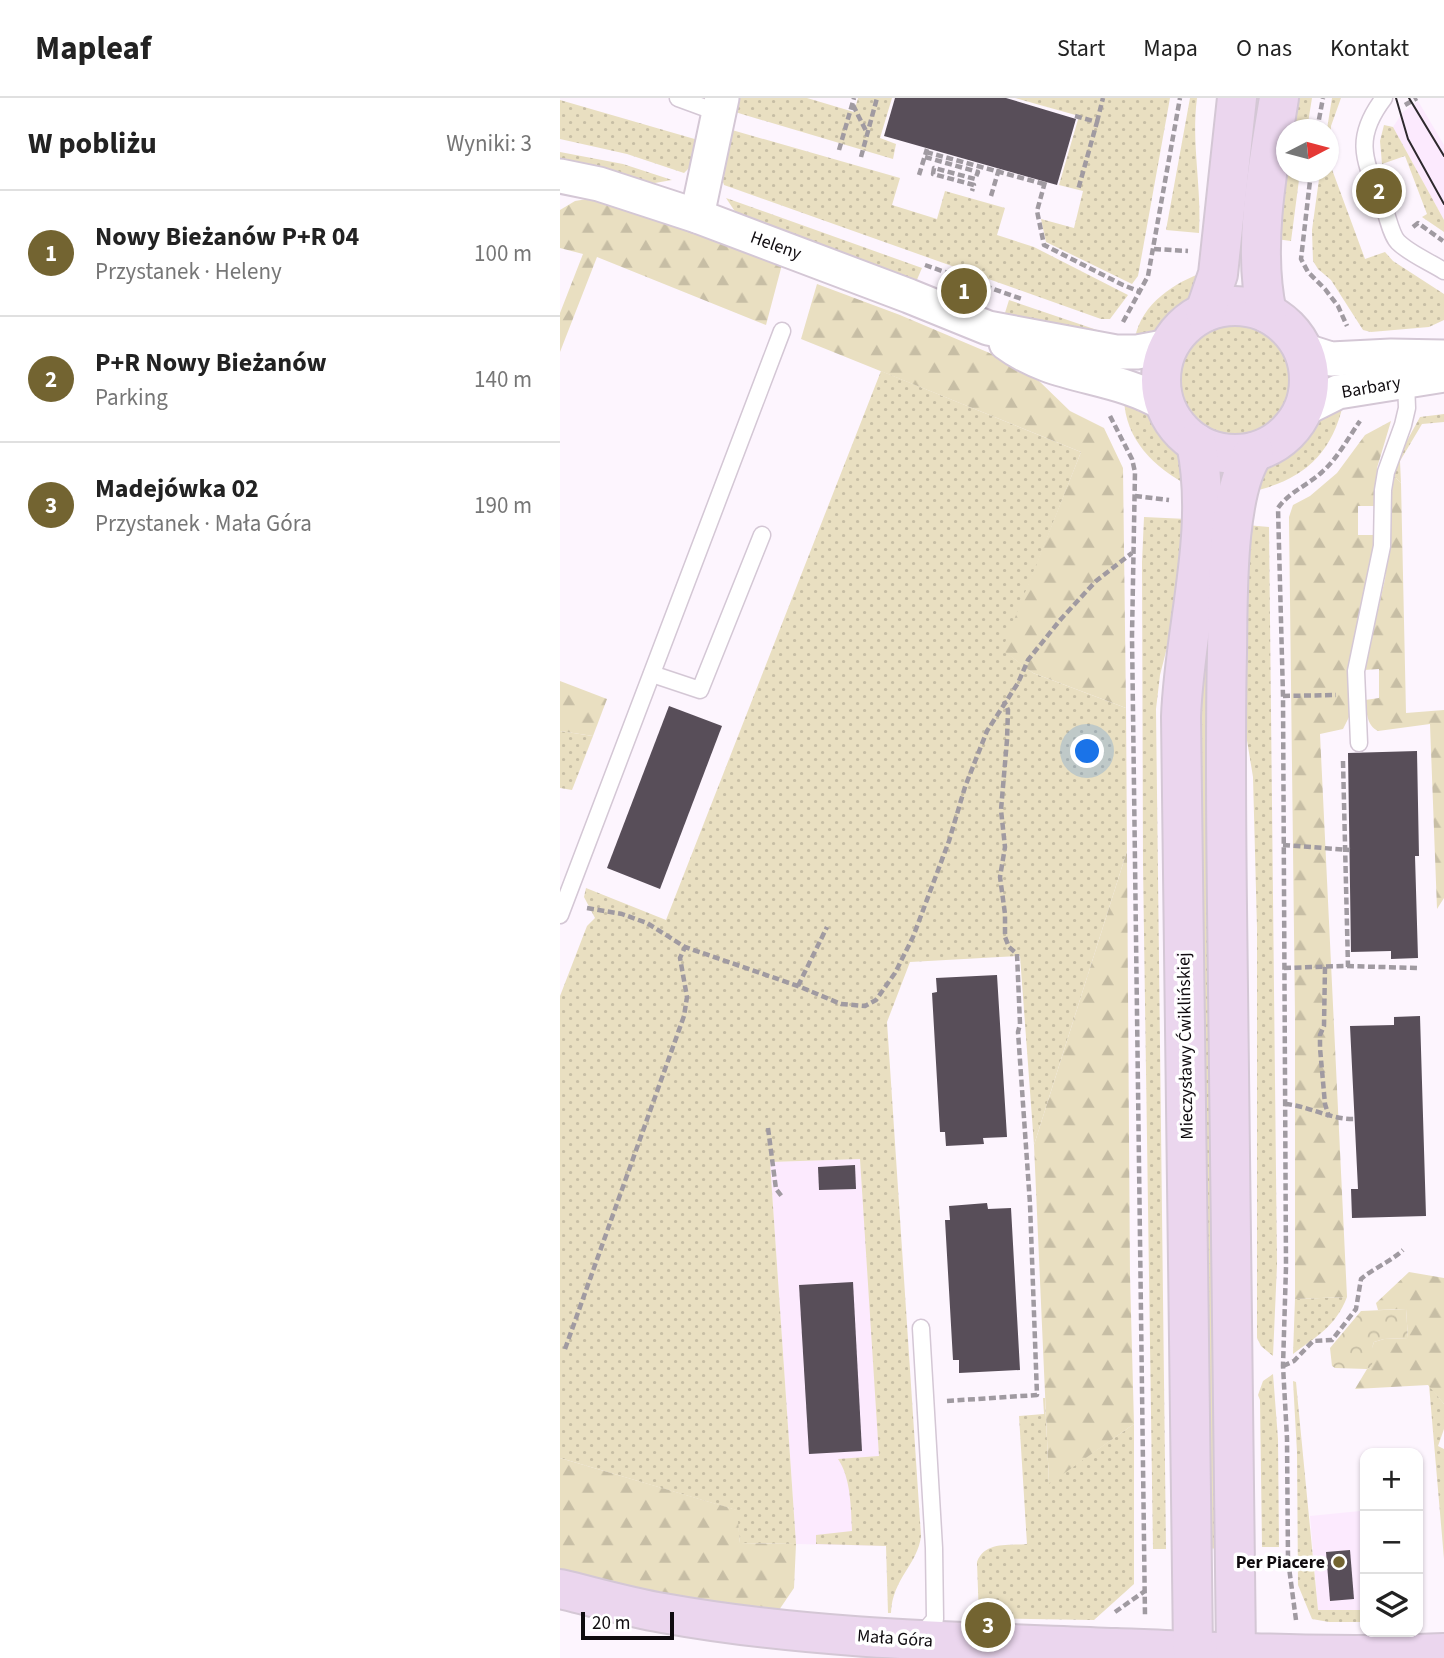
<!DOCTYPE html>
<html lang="pl">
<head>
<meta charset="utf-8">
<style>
  body { margin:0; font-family:"Source Sans 3",sans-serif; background:#f2f2f2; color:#222 }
  .controls { position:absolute; right:21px; bottom:21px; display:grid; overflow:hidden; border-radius:14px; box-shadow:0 2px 5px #0004 }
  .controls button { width:63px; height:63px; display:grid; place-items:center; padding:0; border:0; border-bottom:2px solid #e0e0e0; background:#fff; color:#222; font:35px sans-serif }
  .compass { position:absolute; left:716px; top:21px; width:63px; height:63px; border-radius:50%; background:#fff; box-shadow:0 2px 5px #0004; rotate:84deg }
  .scale { position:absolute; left:21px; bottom:18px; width:93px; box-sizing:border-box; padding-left:7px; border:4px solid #0f0b0f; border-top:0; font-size:19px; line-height:24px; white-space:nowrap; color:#0f0b0f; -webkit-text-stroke:5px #fff; paint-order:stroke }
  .you { position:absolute; left:528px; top:654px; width:24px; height:24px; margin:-18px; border:5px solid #fff; border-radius:50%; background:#1a73e8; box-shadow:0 0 0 10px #1a73e833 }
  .badge { display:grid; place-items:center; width:46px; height:46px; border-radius:50%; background:#736431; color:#fff; font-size:23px; font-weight:700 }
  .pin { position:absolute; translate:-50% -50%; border:4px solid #fff; box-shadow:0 2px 7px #0006 }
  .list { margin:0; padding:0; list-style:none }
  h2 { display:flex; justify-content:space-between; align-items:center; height:91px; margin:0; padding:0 28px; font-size:30px }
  h2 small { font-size:23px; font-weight:400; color:#767676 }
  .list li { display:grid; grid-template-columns:46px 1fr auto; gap:21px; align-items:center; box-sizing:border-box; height:126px; padding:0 28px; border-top:2px solid #e0e0e0 }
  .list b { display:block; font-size:26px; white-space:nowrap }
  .list p { margin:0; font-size:23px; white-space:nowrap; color:#767676 }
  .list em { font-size:23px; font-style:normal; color:#767676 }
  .icon { flex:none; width:38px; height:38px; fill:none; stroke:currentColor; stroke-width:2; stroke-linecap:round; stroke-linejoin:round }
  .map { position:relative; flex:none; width:884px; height:1560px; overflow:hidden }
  header { display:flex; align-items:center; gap:42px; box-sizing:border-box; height:98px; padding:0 35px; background:#fff; border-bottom:2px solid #e0e0e0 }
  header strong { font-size:33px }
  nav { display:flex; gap:38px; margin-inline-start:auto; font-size:24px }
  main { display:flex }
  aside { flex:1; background:#fff }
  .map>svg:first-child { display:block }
  .built { fill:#fceafe }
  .grass { fill:url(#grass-dots) }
  .forest { fill:url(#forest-firs) }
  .park { fill:url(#park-crowns) }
  .building { fill:#584e59 }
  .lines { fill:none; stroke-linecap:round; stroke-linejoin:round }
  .lane-casing { stroke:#d4c7d5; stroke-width:19 }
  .street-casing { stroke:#d4c7d5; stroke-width:37 }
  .secondary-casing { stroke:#d4c7d5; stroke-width:42 }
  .path { stroke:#a09aa1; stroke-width:4.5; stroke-dasharray:7 3.5; stroke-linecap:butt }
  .lane { stroke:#fff; stroke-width:16 }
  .street { stroke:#fff; stroke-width:33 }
  .secondary { stroke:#ebd6ee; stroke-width:38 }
  .tram { stroke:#2d292d; stroke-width:2 }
  .poi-dot { fill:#736431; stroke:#fff; stroke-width:2.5 }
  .labels { text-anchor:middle; stroke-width:7; stroke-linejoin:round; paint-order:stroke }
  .street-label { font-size:18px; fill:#0f0b0f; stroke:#fff }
  .poi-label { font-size:18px; font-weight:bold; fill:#0f0b0f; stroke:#fff; text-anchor:end }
</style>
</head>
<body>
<header>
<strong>Mapleaf</strong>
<nav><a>Start</a><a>Mapa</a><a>O nas</a><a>Kontakt</a></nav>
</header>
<main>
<aside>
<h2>W pobliżu<small>Wyniki: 3</small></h2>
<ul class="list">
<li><span class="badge">1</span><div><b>Nowy Bieżanów P+R 04</b><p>Przystanek · Heleny</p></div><em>100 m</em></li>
<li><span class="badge">2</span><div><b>P+R Nowy Bieżanów</b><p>Parking</p></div><em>140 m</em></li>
<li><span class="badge">3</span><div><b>Madejówka 02</b><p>Przystanek · Mała Góra</p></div><em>190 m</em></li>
</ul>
</aside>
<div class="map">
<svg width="884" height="1560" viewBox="0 0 884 1560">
  <defs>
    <pattern id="grass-dots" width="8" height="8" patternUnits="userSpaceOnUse" patternTransform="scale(1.75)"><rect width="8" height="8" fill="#e9dfc1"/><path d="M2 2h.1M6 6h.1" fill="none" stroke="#c7bea5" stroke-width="1.8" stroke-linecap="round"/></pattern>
    <pattern id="forest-firs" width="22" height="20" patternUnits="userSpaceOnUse" patternTransform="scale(1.75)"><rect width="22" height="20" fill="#e9dfc1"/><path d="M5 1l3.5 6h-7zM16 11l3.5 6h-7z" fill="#c7bea5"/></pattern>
    <pattern id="park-crowns" width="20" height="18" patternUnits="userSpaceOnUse" patternTransform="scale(1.75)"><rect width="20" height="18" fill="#e9dfc1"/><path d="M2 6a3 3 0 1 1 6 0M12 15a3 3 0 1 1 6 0" fill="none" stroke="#c7bea5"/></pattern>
  </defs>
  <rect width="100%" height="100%" fill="#fdf5fe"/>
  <g class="built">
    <path d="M858,3L884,47V122L833,29L843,14Z"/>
    <path d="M300,1061L326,1448L236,1446L210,1064Z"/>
    <path d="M800,1413L805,1466V1512L758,1513L750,1418Z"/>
  </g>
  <g class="grass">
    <path d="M178,0H247L294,14L298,0H332L320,40L336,46L333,61L175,14Z"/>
    <path d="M455,0H610L578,178L572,186L486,144L481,121L514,130L523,93L499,87L519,18Z"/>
    <path d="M630,0H637C631,45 642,90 639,135L606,132Z"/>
    <path d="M730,0H752L747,31L726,32V74H740L731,143L716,141Z"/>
    <path d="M772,0H781L771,28L770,66L805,161L825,154L833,163L884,196V222L869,229L811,234L803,232L771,182L758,171L753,163L752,132L760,74H768L767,31Z"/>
    <path d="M0,2L138,42L133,66L124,75L67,56L0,41Z"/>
    <path d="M824,27L833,29L884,122V134L862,119L867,116L845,58L822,66L820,43Z"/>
    <path d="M172,32L340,80L332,107L377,121L385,93L445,110L437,137L474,149L568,197L550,221H541L164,87L161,78Z"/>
    <path d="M0,54L63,66L112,82L89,86L0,64Z"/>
    <path d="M166,100L362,170L356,184L176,115Z"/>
    <path d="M646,173C642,183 638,196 632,204C619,223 596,234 575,240C582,205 614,185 646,173Z"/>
    <path d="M449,202L540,233L539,239L444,218Z"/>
    <circle cx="676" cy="283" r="56"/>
    <path d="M321,273L521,354L443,552L473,575L566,610L567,753L474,1047L460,858L350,864L327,924L361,1438C358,1466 332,1481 331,1515H328L326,1448L256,1446V1437L292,1433C291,1410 291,1380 278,1361L319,1358L300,1061L210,1064L236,1446L180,1445L176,1412L0,1360V898L27,828L35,820L24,799L26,790L106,822Z"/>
    <path d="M564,300C602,323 618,345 629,388C594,369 565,342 564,300Z"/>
    <path d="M783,307C771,358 741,383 690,394L694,382L714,362L731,350L753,324Z"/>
    <path d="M884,316V324L862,326L840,363L841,385L833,377L837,361L860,319Z"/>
    <path d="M584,419L627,421L619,502L600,577L596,611L606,1451H593L583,767L582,464Z"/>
    <path d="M650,424L665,1450L643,1451L634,624Z"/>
    <path d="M686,427L709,429L717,1167L713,1258L701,1248L697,1240V830L693,679L683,618Z"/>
    <path d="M0,633L33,638L12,692L0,690Z"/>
    <path d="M787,1199C776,1228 757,1238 733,1256L735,1201Z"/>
    <path d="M713,1276L718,1341L719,1449H702L700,1302L698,1297L703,1283Z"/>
    <path d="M733,1283L736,1284L737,1295L758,1512H805V1524H769L752,1521L738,1487L737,1354Z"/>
    <path d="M869,1287L884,1306V1331L878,1348L884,1351V1461Z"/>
    <path d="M483,1300H485L489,1385L574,1326V1486L534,1522L419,1520L417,1464C425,1443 448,1448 467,1446L459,1318L484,1316Z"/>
  </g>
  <g class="forest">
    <path d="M27,101L45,103L224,159L206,227L37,159L0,254V215L23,156L0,150V112L15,103Z"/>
    <path d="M257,186L340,217L439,259L479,283L510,313L544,330L563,370L566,610L473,575L442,552L521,354L241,241Z"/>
    <path d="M831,323L817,370L816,408H798V437H816L788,568L789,619L783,631L760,636L787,1199L735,1201V917L729,419L733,407L750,398L777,375L805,337Z"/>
    <path d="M833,377L841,385L846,615L884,612V800L877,811L870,626L818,633C806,627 807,614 805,602L819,600V571L804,572L825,481L829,446Z"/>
    <path d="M0,583L47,601L33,638L0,633Z"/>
    <path d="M567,753L570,1178L574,1326L489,1386L474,1047Z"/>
    <path d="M849,1174L884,1180V1306L868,1287L795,1291L807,1271L811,1269L812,1250L814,1244L824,1241L848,1240L846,1211L818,1212L816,1205Z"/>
    <path d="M0,1360L177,1412L180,1445L236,1446L234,1490L217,1515L133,1507L0,1474Z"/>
  </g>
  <path class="park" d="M846,1211L848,1240L824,1241L814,1244C810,1253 815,1261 811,1269L807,1271L775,1270L772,1268L770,1250L801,1213Z"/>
  <g class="building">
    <path d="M335,0H446L516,21L497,87L324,38Z"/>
    <path d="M109,608L162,628L100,791L47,770Z"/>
    <path d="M857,653L859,758H855L858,860L831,861V853L791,854L788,655Z"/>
    <path d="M437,877L447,1039L423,1040L424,1046L386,1048L385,1034H380L372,895L377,894L376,880Z"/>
    <path d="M860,918L866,1118L792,1120L791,1091H798L790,928L834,927V919Z"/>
    <path d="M295,1067L296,1091L259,1092L258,1069Z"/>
    <path d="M427,1105L428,1111L451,1110L460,1272L399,1275V1262H393L385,1122H390L389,1108Z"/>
    <path d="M293,1184L302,1353L249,1356L239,1187Z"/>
    <path d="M790,1452L794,1501L770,1503L766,1454Z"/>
  </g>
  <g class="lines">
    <defs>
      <g id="lane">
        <path d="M118,0L159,15"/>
        <path d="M824,0C791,43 806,65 824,110C828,119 831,137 838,144C850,156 870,164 884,173"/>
        <path d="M92,576L140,592L202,437"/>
        <path d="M799,645L796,573L822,448L823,392L826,374L843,327L847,310L846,284"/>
        <path d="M0,817L222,233"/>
        <path d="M359,1540L375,1521L374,1450L361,1230"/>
      </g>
      <g id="street">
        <path d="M0,78L39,86L137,118L349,198L428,230L556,254H577L609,248"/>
        <path d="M137,118L162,0"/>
        <path d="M446,245C494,281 555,276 604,306"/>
        <path d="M743,252L771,261L831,258L884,259"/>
        <path d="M742,312L778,294L884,277"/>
      </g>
      <g id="secondary">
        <circle cx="675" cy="282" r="74"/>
        <path d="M645,214L658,176L677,0"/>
        <path d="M707,215C692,148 708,67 719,0"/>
        <path d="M0,1491C34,1499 68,1509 103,1515C252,1542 405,1544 556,1550C665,1554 776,1560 884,1555"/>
        <path d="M633,1552L621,619C624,530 655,434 636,345"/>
        <path d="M676,1554C671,1305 668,1057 667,809C666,724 665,640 667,555C668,502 665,396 694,354"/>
      </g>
    </defs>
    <use href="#lane" class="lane-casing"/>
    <use href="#street" class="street-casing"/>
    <use href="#secondary" class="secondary-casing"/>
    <g class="path">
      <path d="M293,7L306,33"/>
      <path d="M845,7L857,0"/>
      <path d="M515,18L537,24L518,92"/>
      <path d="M537,24L543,0"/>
      <path d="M757,32L763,0"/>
      <path d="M279,52L294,0"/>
      <path d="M366,54L484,86"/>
      <path d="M301,59L317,0"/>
      <path d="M365,59L418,74L415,81L374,70L373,76L414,87L412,93"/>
      <path d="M751,74L741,161L748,174L765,191L778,208L787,228"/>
      <path d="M359,77L367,51"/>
      <path d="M485,84L477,113L484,147L563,187L581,194"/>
      <path d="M431,98L439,71"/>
      <path d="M853,129L858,125L883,143"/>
      <path d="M594,151L628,153"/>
      <path d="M365,167L462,201"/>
      <path d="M563,224L588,178L620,0"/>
      <path d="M550,318L572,361L575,374L572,538L585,1518"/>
      <path d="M575,398L609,402"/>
      <path d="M723,598L776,597"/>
      <path d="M783,663L788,869"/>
      <path d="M723,747L790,752"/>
      <path d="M27,810L62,816L87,825L125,849L238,888L281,906L305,908L316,902L335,875L353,839L389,743L405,689L427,633L458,585L468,562L501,521L536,483L572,455"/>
      <path d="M765,869L764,928L760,937V950L765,1006L769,1019"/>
      <path d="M724,870L784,868L859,870"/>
      <path d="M238,888L267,829"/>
      <path d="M725,1006C750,1008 770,1022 796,1021"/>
      <path d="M208,1030L216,1091L223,1100"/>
      <path d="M5,1251L124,918L127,899L120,860L125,849"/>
      <path d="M723,1268L734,1263L753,1243L772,1242L796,1211L801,1181C814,1170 830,1164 843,1152"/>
      <path d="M387,1303L477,1297L470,1106L458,934L460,926L457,856L449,849L445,839V816L440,779L445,749L441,712L447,642L448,612L444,603"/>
      <path d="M708,1462H728L755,1467"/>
      <path d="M555,1514L585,1493"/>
      <path d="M736,1522L728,1462L727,1340L723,1268L726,1169L723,598L718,410C729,394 748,387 762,374C778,360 788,340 800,323"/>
    </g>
    <use href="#lane" class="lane"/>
    <use href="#street" class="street"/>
    <use href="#secondary" class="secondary"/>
    <g class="tram">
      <path d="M836,0L848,41L884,106"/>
      <path d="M849,0L884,58"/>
    </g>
  </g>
  <circle class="poi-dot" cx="779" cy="1464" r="7"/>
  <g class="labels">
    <g class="street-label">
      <text transform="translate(216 147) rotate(20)" y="6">Heleny</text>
      <text transform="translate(811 289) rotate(-10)" y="6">Barbary</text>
      <text transform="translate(625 948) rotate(-91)" y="6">Mieczysławy Ćwiklińskiej</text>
      <text transform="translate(335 1540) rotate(4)" y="6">Mała Góra</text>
    </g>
    <g class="poi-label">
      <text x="765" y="1470">Per Piacere</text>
    </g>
  </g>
</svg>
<div class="controls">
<button>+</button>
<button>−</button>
<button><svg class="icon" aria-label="layers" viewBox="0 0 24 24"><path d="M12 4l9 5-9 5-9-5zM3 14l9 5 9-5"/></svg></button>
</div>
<svg class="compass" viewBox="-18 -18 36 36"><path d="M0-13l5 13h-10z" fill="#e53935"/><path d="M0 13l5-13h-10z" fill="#767676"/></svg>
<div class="scale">20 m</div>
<div class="you"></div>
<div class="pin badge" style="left:404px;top:193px">1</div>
<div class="pin badge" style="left:819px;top:93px">2</div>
<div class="pin badge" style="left:428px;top:1527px">3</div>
</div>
</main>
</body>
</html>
